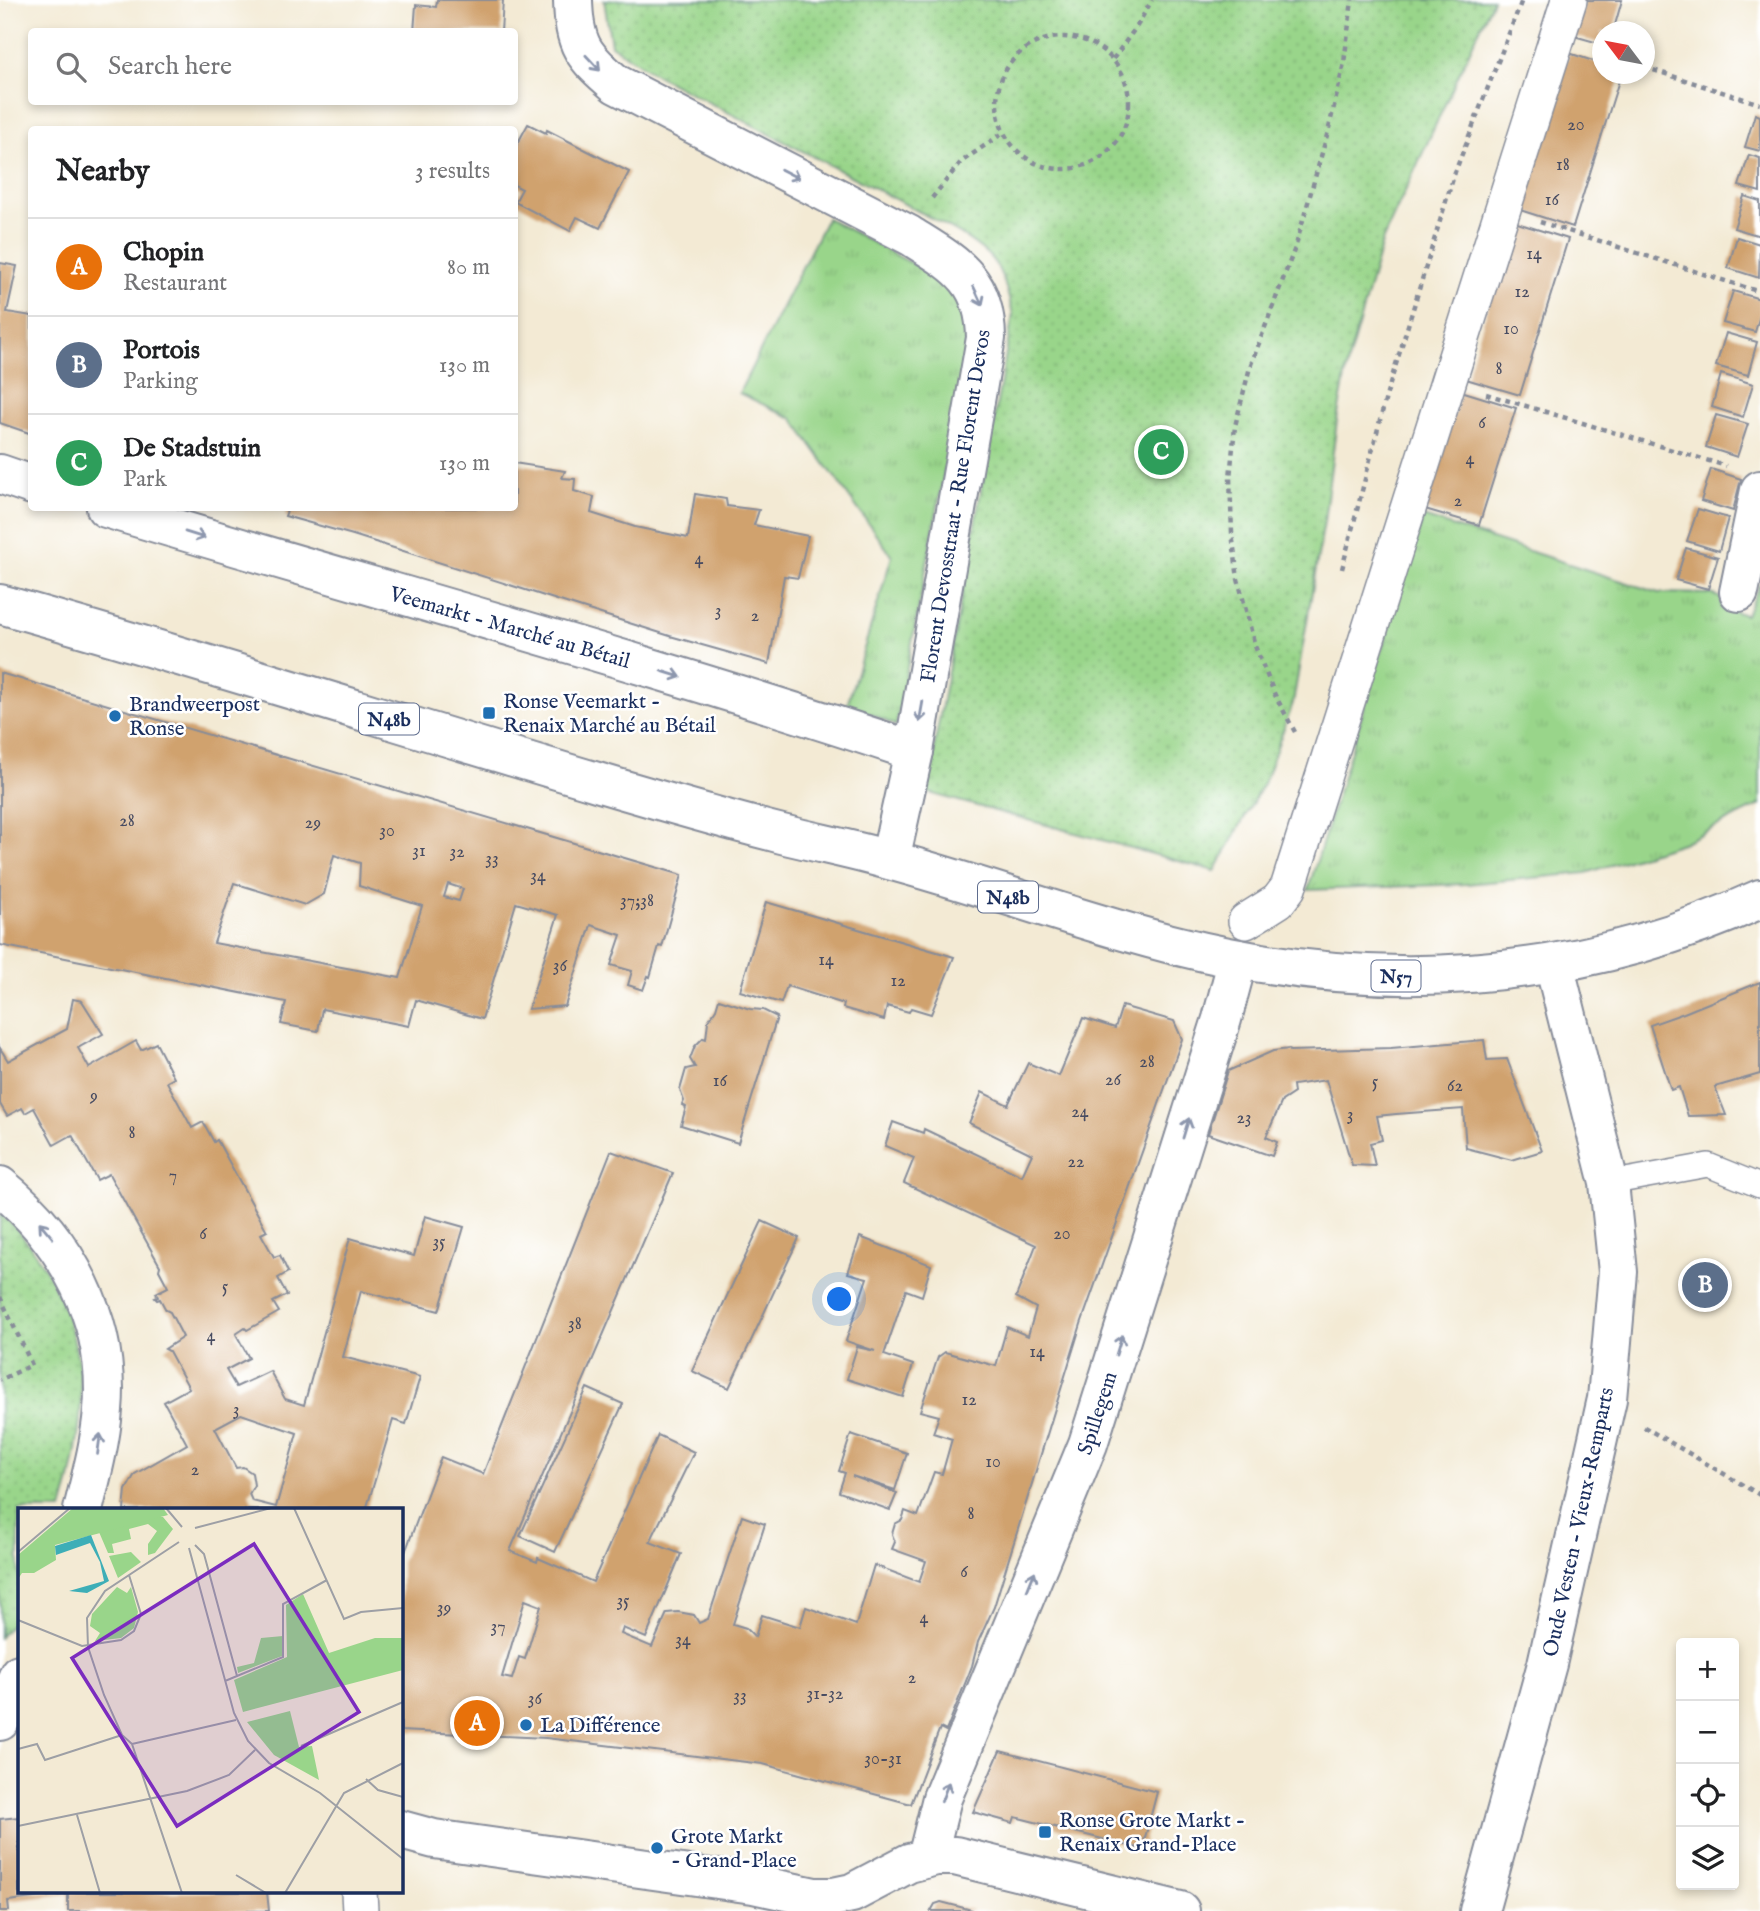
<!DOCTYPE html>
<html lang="en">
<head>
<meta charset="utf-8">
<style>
  body { margin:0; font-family:"IM FELL English",serif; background:#f2f2f2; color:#202124 }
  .controls { position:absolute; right:21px; bottom:21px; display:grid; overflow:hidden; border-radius:7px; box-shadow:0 4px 10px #0003 }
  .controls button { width:63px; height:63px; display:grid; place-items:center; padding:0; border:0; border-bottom:2px solid #e0e0e0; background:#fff; color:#202124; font:35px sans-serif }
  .compass { position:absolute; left:1592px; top:21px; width:63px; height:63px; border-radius:50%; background:#fff; box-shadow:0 4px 10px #0003; rotate:302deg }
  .you { position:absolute; left:840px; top:1300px; width:24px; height:24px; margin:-18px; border:5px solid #fff; border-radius:50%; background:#1a73e8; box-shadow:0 0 0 10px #1a73e833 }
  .badge { display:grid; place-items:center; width:46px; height:46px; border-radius:50%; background:#1f6fb2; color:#fff; font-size:23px; font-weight:700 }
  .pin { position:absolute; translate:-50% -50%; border:4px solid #fff; box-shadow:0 2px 7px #0006 }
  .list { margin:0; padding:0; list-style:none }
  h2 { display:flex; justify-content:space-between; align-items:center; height:91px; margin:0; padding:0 28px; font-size:30px }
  h2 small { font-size:23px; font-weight:400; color:#757577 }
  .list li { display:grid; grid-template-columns:46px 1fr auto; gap:21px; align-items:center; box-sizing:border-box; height:98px; padding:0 28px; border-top:2px solid #e0e0e0 }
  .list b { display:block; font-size:26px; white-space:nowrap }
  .list p { margin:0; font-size:23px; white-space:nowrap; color:#757577 }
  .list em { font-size:23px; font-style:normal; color:#757577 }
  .icon { flex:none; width:38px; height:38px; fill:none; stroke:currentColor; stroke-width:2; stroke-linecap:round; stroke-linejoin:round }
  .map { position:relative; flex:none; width:1760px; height:1911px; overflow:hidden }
  .search { position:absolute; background:#fff; box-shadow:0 4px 10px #0003; left:28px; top:28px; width:490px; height:77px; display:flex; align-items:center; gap:18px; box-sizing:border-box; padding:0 24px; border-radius:7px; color:#757577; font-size:26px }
  .panel { position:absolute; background:#fff; box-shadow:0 4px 10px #0003; left:28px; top:126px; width:490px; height:385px; border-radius:7px }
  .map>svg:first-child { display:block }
  .grass { fill:url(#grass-tufts); stroke:#5a8274; stroke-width:2 }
  .park { fill:url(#park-dots); stroke:#5a8274; stroke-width:2 }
  .building { fill:#d0a26e; fill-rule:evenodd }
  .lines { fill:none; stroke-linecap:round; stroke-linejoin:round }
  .service-casing { stroke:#878c99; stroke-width:26 }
  .pedestrian-casing { stroke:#878c99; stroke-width:38 }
  .minor-casing { stroke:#878c99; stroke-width:42 }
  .tertiary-casing { stroke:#878c99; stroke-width:42 }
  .primary-casing { stroke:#878c99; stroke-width:42 }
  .path { stroke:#878c99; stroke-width:4.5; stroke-dasharray:5 5; stroke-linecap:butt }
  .service { stroke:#fff; stroke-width:23 }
  .pedestrian { stroke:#fff; stroke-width:35 }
  .minor { stroke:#fff; stroke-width:38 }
  .tertiary { stroke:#fff; stroke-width:38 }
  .primary { stroke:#fff; stroke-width:38 }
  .oneway { stroke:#8d97ae }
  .poi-dot { fill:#1f6fb2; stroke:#fff; stroke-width:2.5 }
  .labels { text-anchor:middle; stroke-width:5; stroke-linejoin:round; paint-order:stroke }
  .number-label { font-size:18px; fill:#484c62 }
  .shield { fill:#fff; stroke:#5f6d8e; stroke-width:2 }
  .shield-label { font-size:19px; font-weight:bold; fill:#1b2f5e }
  .street-label { font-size:21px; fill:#1b2f5e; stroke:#fff }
  .poi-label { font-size:21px; fill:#1b2f5e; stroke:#fff; text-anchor:start }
  .inset-road { fill:none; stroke:#9d9fa5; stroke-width:2 }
  .view { fill:#7b2cbf; fill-opacity:0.15; stroke:#7b2cbf; stroke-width:3.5 }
  .inset-edge { fill:none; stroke:#1b2f5e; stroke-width:3.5 }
</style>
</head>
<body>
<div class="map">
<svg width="1760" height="1911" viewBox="0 0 1760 1911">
  <defs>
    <pattern id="grass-tufts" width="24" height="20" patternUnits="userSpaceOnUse" patternTransform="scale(1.75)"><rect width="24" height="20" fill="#99d58a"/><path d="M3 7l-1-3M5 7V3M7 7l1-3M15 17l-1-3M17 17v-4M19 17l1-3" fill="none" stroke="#83b77a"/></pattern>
    <pattern id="park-dots" width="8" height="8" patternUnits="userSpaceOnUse" patternTransform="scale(1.75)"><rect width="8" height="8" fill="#99d58a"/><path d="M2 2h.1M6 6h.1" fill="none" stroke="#83b77a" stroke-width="1.8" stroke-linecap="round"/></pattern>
  </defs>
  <rect width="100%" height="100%" fill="#fff"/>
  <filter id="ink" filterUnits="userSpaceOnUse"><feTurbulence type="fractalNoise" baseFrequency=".0143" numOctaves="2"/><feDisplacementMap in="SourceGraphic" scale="14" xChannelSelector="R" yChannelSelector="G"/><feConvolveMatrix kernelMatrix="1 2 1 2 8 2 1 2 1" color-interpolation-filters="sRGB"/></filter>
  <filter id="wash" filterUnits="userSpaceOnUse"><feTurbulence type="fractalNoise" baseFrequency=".00686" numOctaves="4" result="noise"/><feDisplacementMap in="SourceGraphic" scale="28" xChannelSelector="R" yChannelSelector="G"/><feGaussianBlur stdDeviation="1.57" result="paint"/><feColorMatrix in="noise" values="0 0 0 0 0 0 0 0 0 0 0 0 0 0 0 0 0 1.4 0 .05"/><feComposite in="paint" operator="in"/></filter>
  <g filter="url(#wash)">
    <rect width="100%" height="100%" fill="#f3ead4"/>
    <g class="grass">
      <path d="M827,218L950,284L969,318L962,380L896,726L871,714L845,712L892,556L792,418L739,393Z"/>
      <path d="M1423,517L1659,593L1711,594L1721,598V608L1746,615L1760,583V805L1682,843L1586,873L1466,884L1308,890Z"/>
    </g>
    <g class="park">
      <path d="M604,0H1493L1383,239L1348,361L1337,420L1324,521L1293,703L1265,780L1215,871L926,792L1013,315C1008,295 1003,268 987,254C967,236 942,224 920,212L658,76L611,45Z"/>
      <path d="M0,1214C19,1227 35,1252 47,1272C92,1354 87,1422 62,1510H19V1615L0,1637Z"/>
    </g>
    <g id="blocks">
      <g class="building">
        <path d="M437,0H503L501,32H414L416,5L436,7Z"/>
        <path d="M1585,0H1622L1613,32H1602V44L1574,36Z"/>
        <path d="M1569,53L1602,64V74H1621L1573,227L1520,210Z"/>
        <path d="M1755,114L1760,116V151L1745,147Z"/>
        <path d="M528,124L546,133L547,130L629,172L600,228L577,217L570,231L515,202L522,189L514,185V150Z"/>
        <path d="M1749,155L1760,158V192L1739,186Z"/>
        <path d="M1744,196L1760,201V236L1734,228Z"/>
        <path d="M1514,222L1568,239L1520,395L1466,379Z"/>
        <path d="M1737,237L1760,244L1759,278L1728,268Z"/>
        <path d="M0,263L17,266L7,312L32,316V434L0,423Z"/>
        <path d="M1733,291L1760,299V315L1755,332L1723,323Z"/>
        <path d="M1726,333L1757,342L1748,375L1716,366Z"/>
        <path d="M1721,374L1753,384L1743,417L1712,407Z"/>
        <path d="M1461,391L1516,408L1479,525L1425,509Z"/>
        <path d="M1716,415L1748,424L1737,457L1706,447Z"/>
        <path d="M514,463L565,471L562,478L575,479L574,491L594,497L591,513L635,527L688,538L695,494L726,499L727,506L759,510L754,525L808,536L798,578L784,576L769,664L670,636L353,535L285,516L288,508H514Z"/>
        <path d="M1711,469L1741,479L1733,511L1701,501Z"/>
        <path d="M1698,509L1728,518L1719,551L1687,541Z"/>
        <path d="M1686,548L1718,557L1708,589L1676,580Z"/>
        <path d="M0,673L682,875L662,947L659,946L650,977L648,976L643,990L628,985L632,971L611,965L621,935L591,925L565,1006L528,1009L558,915L516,903L482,1019L416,1000L409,1026L322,1009L318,1031L281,1024L286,1002L0,945ZM334,855L360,863L359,886L422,906L400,978L214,943L234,883L305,905L324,894ZM448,884L463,889L459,901L444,897Z"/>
        <path d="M766,902L954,957L931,1014L911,1008L909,1012L887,1006L884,1020L843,1008L844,1004L787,986L781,1003L740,991Z"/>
        <path d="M1760,982V1074L1715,1087L1726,1115L1688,1116L1679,1087L1671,1090L1650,1025L1684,1013Z"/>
        <path d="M73,999L82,1001L103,1034L78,1048L89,1068L136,1041L141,1050L156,1043L174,1078L167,1082L192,1128L203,1122L214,1142L217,1140L267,1231L261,1234L274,1257L280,1255L288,1272L278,1278L287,1295L273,1302L279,1312L247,1330L245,1328L236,1334L249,1358L226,1370L236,1387L270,1371L285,1399L304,1405L350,1238L414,1256L425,1216L464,1227L439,1311L361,1291L343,1357L420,1377L406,1424L393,1420L366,1510H124L126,1490L135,1474L187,1444L164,1402L189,1388L169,1351L165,1349L183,1337L170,1312L166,1310L160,1299L157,1300L155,1298L158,1297L156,1293L168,1287L159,1270L160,1266L109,1174L97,1180L72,1135L54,1145L34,1108L25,1113L22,1108L7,1116L0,1104V1048L8,1061L67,1029ZM241,1414L297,1433L276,1507L252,1501L249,1494L254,1485L252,1473L243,1467L236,1468L215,1428Z"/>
        <path d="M719,999L750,1009L763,1010L777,1017L738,1143L681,1125L686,1107L682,1105L684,1101L680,1090L686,1069L695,1067L690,1059L695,1046L703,1038L706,1039L708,1021L716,1009Z"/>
        <path d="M1122,1006L1174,1021L1182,1039L1081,1324L994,1607L978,1642L972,1666L946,1731L940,1728L911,1804L763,1764L546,1738L401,1731V1563L441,1457L483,1474L611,1151L673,1173L510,1551L537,1562L538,1558L593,1582L658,1435L694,1452L650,1542L681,1554L646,1638L623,1628L621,1634L652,1647L667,1613L678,1612L694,1615L699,1623L708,1619L742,1516L765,1524L733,1624L746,1628L755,1637L762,1615L800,1627L806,1607L856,1625L874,1565L919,1582L926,1561L892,1549L895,1542L892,1534L895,1524L902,1520L905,1511L918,1516L934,1472L942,1474L952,1439L933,1433L939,1416L920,1411L938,1357L945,1352L996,1366L1007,1327L1028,1336L1036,1308L1016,1297L1036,1245L904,1183L914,1158L885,1146L893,1122L923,1133L924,1129L1022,1176L1032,1154L969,1123L982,1092L1008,1105L1028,1063L1059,1076L1083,1018L1115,1028ZM525,1600L541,1606L525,1659L519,1657L512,1679L502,1677Z"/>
        <path d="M1484,1040L1487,1060L1507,1059L1542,1151L1512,1160L1466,1148L1463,1109L1396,1114L1377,1116L1382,1140L1370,1143L1375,1166L1352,1165L1326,1080L1293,1085L1294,1093L1282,1101L1266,1137L1277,1142L1272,1156L1208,1134L1228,1071L1273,1051L1289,1049L1290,1051L1391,1048Z"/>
        <path d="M762,1221L799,1238L729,1388L692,1371Z"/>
        <path d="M860,1237L931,1265L922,1296L906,1290L884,1355L913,1365L903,1397L847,1379L857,1347L875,1351L846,1341L867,1278L848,1273Z"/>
        <path d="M587,1388L623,1404L555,1552L520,1536Z"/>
        <path d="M851,1434L907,1453L895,1490L852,1476L897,1493L890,1510L839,1492L845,1473L839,1471Z"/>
        <path d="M1000,1751L1157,1792L1142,1849L1015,1817L1013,1823L973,1812Z"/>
        <path d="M19,1817V1892H267L269,1911H68V1894L8,1901L9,1911H0V1819Z"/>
        <path d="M941,1902L972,1910V1911H931L935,1904Z"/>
      </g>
    </g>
  </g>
  <g filter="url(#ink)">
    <use href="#blocks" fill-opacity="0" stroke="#878c99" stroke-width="2"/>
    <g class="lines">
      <defs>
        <path id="service" d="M1609,1183L1708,1165L1760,1186"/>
        <g id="pedestrian">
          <path d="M1246,921L1278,901L1288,888L1569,0"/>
          <path d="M359,1892L360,1911"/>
        </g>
        <g id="minor">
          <path d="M573,0C574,45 583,56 616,84L909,235C955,264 985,278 986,338L914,751L890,860"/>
          <path d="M0,474L32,485"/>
          <path d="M106,508C375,589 647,662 914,751"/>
          <path d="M1739,592L1760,490"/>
          <path d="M0,1186C67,1240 111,1322 103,1410C100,1445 91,1477 83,1510"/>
          <path d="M0,1721L19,1674"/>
          <path d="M401,1830L434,1839L753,1884L815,1897H833L852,1893L909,1863L936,1856H955L1180,1911"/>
          <path d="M927,1858L942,1798L1088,1444L1222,1019L1238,959"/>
        </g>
        <path id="tertiary" d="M1479,1911L1547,1664L1607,1399L1618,1272L1609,1183L1554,964"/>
        <path id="primary" d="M0,604C200,660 398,723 597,782C658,800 720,818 782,834C818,843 854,850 889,860C986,886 1081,922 1179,946C1375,995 1574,984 1760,899"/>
      </defs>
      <use href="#service" class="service-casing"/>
      <use href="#pedestrian" class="pedestrian-casing"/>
      <use href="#minor" class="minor-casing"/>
      <use href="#tertiary" class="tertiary-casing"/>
      <use href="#primary" class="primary-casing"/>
      <g class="path">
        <circle cx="1063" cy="103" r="66"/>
        <path d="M1113,59L1137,26L1152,0"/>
        <path d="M1644,67L1760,104"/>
        <path d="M932,198L961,162L1003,133"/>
        <path d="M1540,222L1760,292"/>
        <path d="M1486,394L1726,466"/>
        <path d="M1342,569L1386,397L1455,172L1522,0"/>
        <path d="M1295,732L1275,695L1255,646L1238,579L1232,533L1230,478L1235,426L1250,367L1296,245L1329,128L1344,63L1352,0"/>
        <path d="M0,1297L32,1365L0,1380"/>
        <path d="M1644,1427L1760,1495"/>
      </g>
      <use href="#service" class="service"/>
      <use href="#pedestrian" class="pedestrian"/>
      <use href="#minor" class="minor"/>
      <use href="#tertiary" class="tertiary"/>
      <use href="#primary" class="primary"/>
    </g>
    <defs><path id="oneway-shaft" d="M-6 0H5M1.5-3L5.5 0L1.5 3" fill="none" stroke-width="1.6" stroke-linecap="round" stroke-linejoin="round" transform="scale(1.75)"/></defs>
    <g class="oneway">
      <use href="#oneway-shaft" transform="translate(593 63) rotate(47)"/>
      <use href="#oneway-shaft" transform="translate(790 174) rotate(27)"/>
      <use href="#oneway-shaft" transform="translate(978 296) rotate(65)"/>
      <use href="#oneway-shaft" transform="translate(195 535) rotate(17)"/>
      <use href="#oneway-shaft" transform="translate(671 674) rotate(17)"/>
      <use href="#oneway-shaft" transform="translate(921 712) rotate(100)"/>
      <use href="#oneway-shaft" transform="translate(1186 1128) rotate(-73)"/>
      <use href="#oneway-shaft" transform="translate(46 1230) rotate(-130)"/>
      <use href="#oneway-shaft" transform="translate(1119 1345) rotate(-73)"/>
      <use href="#oneway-shaft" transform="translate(99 1444) rotate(-82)"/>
      <use href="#oneway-shaft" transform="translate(1031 1581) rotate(-68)"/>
      <use href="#oneway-shaft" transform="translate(945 1792) rotate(-69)"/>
    </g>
  </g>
  <g class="poi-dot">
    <rect x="482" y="706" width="14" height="14" rx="3.5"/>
    <circle cx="115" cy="716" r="7"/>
    <circle cx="526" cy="1725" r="7"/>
    <rect x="1038" y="1825" width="14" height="14" rx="3.5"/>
    <circle cx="657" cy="1848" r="7"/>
  </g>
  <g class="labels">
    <g class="number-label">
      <text x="1576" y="130">20</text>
      <text x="1563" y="170">18</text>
      <text x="1552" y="205">16</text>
      <text x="1534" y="259">14</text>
      <text x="1522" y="297">12</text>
      <text x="1511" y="334">10</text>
      <text x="1499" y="374">8</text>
      <text x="1482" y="428">6</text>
      <text x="1470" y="464">4</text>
      <text x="1458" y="506">2</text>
      <text x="699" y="564">4</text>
      <text x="718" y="616">3</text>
      <text x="755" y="621">2</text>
      <text x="127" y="826">28</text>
      <text x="313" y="828">29</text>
      <text x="387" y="836">30</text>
      <text x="419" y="856">31</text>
      <text x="457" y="857">32</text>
      <text x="492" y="864">33</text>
      <text x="538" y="881">34</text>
      <text x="637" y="906">37;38</text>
      <text x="826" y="965">14</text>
      <text x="560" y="971">36</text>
      <text x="898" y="986">12</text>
      <text x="1147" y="1067">28</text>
      <text x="1113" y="1085">26</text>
      <text x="720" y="1086">16</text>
      <text x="1375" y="1087">5</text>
      <text x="1455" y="1091">62</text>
      <text x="94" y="1101">9</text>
      <text x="1080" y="1117">24</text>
      <text x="1350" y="1120">3</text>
      <text x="1244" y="1123">23</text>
      <text x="132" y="1138">8</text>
      <text x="1076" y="1167">22</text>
      <text x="173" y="1181">7</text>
      <text x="203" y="1239">6</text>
      <text x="1062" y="1239">20</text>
      <text x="439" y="1247">35</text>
      <text x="225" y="1292">5</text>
      <text x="575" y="1329">38</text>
      <text x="211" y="1341">4</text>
      <text x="1037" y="1357">14</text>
      <text x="969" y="1405">12</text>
      <text x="236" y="1415">3</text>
      <text x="993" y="1467">10</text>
      <text x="195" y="1475">2</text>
      <text x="971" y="1519">8</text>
      <text x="964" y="1577">6</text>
      <text x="623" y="1606">35</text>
      <text x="444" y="1613">39</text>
      <text x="924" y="1623">4</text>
      <text x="498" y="1632">37</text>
      <text x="683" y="1645">34</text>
      <text x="912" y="1683">2</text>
      <text x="825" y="1699">31-32</text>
      <text x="740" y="1701">33</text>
      <text x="535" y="1704">36</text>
      <text x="883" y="1764">30-31</text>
    </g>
    <g class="shield">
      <rect x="359" y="703.5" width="60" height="31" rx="5"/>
      <rect x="978" y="881.5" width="60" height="31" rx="5"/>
      <rect x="1371.5" y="960.5" width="49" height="31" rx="5"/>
    </g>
    <g class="shield-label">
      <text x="389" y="726">N48b</text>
      <text x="1008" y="904">N48b</text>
      <text x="1396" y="983">N57</text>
    </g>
    <g class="street-label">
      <text transform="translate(955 506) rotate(-81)" y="7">Florent Devosstraat - Rue Florent Devos</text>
      <text transform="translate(510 627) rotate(16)" y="7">Veemarkt - Marché au Bétail</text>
      <text transform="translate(1097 1413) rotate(-72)" y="7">Spillegem</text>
      <text transform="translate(1578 1522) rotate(-78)" y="7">Oude Vesten - Vieux-Remparts</text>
    </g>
    <g class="poi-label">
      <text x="503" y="708">Ronse Veemarkt -<tspan x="503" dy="24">Renaix Marché au Bétail</tspan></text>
      <text x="129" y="711">Brandweerpost<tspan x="129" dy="24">Ronse</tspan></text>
      <text x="540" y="1732">La Différence</text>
      <text x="1059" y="1827">Ronse Grote Markt -<tspan x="1059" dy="24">Renaix Grand-Place</tspan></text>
      <text x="671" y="1843">Grote Markt<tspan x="671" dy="24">- Grand-Place</tspan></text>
    </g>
  </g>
  <g transform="translate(18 1508)">
    <rect width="385" height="385" fill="#f3ead4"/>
    <path d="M135,9H145L155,21L137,45L130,47V36L139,23L130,16L111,21L113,31L94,36L96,45H90L81,24ZM113,44L123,54L100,70L91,48ZM265,128L264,148L220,165L219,159L236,155L243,130ZM272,203L281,239L294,238L301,272L256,247L229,214Z" fill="#99d58a"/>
    <path d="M55,0H145L150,7L37,37L38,52L16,65H4L0,71V47ZM99,79L109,85L113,79L120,104L116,120L103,130L77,133L82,125L72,118L74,106ZM285,86L311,145L357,130H385V162L225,204L216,172L269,149L268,97Z" fill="#99d58a"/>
    <path d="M73,27L91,73L69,85L51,83L86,73L82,54L72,35L38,47L37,38Z" fill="#3daeb7"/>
    <path class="inset-road" d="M148,0L164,19M276,0L326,111L343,104L385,100M177,20L253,0M177,37L186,46L219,168M171,40L216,205L230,233L251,255L302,285L385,351M0,44L52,0M0,112L64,138L103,132L116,123L123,106L111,67M207,173L265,149V96L309,72M114,236L104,227L86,187L70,139L69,110L87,83L161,34M114,236L164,385M114,236L218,212M283,238L385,194M0,241L19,236L27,252L104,227M348,271L360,282L385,289M59,307L82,385M0,318L169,283L211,267L237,242M218,367L248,385M267,385L326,285L385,255"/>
    <path class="view" d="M236,36L341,204L159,318L54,150Z"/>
    <rect width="385" height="385" class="inset-edge"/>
  </g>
</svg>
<div class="controls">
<button>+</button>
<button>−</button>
<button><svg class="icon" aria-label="locate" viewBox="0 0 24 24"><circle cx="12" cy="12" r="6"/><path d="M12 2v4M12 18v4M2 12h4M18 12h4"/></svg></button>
<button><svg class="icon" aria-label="layers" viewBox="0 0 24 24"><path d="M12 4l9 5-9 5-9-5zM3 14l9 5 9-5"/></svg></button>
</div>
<svg class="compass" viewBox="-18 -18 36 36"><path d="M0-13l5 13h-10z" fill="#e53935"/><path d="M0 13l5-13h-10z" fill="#757577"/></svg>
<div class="you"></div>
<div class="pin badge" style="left:477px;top:1723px;background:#e8710a">A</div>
<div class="pin badge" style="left:1705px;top:1285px;background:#5c6f8a">B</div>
<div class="pin badge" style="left:1161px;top:452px;background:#2e9e5b">C</div>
<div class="search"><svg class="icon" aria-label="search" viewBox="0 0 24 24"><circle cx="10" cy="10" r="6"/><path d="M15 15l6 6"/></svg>Search here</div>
<section class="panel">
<h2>Nearby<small>3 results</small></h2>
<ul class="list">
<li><span class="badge" style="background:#e8710a">A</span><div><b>Chopin</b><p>Restaurant</p></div><em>80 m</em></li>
<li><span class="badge" style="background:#5c6f8a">B</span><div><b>Portois</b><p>Parking</p></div><em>130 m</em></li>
<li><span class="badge" style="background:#2e9e5b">C</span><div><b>De Stadstuin</b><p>Park</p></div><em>130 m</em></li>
</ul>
</section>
</div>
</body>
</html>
